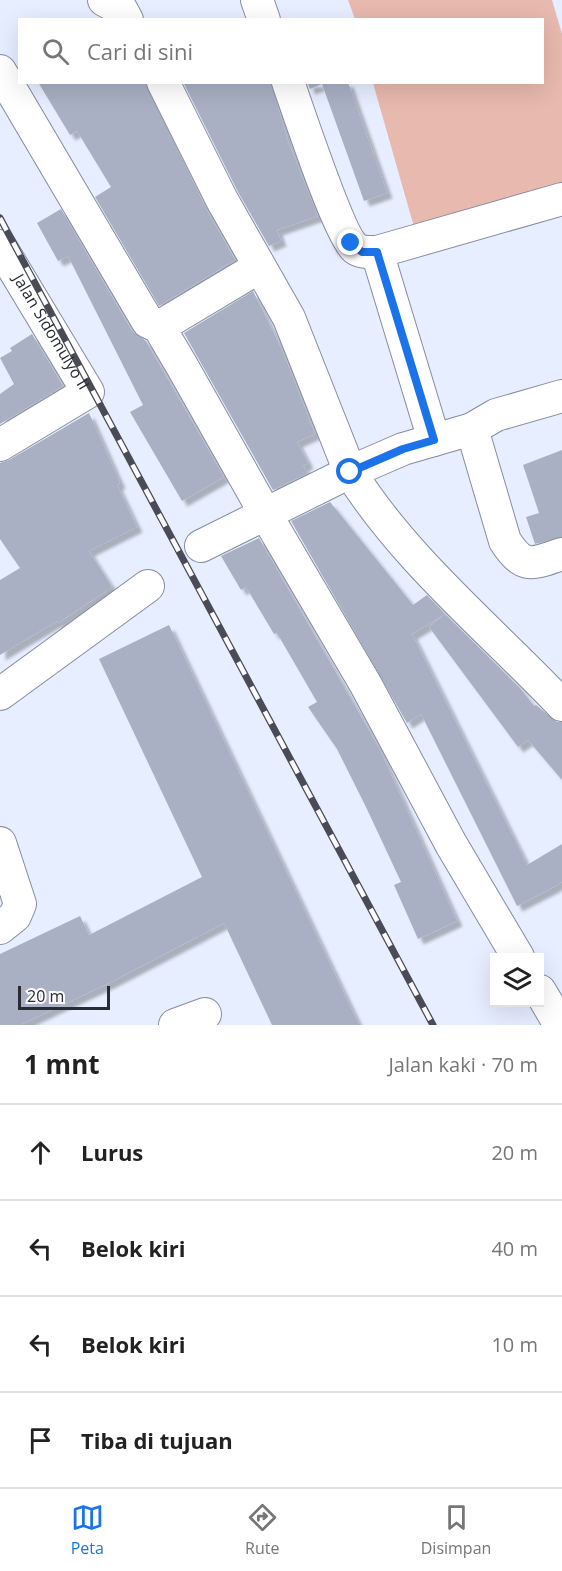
<!DOCTYPE html>
<html lang="id">
<head>
<meta charset="utf-8">
<style>
  body { margin:0; font-family:"Open Sans",sans-serif; background:#f2f2f2; color:#222 }
  .controls { position:absolute; right:18px; bottom:18px; display:grid; overflow:hidden; border-radius:0px; box-shadow:0 6px 24px #0002 }
  .controls button { width:54px; height:54px; display:grid; place-items:center; padding:0; border:0; border-bottom:2px solid #e0e0e0; background:#fff; color:#222; font:30px sans-serif }
  .scale { position:absolute; left:18px; bottom:15px; width:92px; box-sizing:border-box; padding-left:6px; border:3px solid #282b33; border-top:0; font-size:16px; line-height:21px; white-space:nowrap; color:#282b33; -webkit-text-stroke:4px #fbfbfb; paint-order:stroke }
  .stop { position:absolute; width:18px; height:18px; margin:-14px; border:4px solid #1a73e8; border-radius:50%; background:#fff }
  .stop.end { background:#1a73e8; border-color:#fff; box-shadow:0 2px 6px #0008 }
  .list { margin:0; padding:0; list-style:none }
  h2 { display:flex; justify-content:space-between; align-items:center; height:78px; margin:0; padding:0 24px; font-size:26px }
  h2 small { font-size:20px; font-weight:400; color:#767676 }
  .list li { display:grid; grid-template-columns:39px 1fr auto; gap:18px; align-items:center; box-sizing:border-box; height:96px; padding:0 24px; border-top:2px solid #e0e0e0 }
  .list b { display:block; font-size:22px; white-space:nowrap }
  .list em { font-size:20px; font-style:normal; color:#767676 }
  .icon { flex:none; width:33px; height:33px; fill:none; stroke:currentColor; stroke-width:2; stroke-linecap:round; stroke-linejoin:round }
  .map { position:relative; flex:none; width:562px; height:1025px; overflow:hidden }
  .search { position:absolute; background:#fff; box-shadow:0 6px 24px #0002; left:18px; right:18px; top:18px; height:66px; display:flex; align-items:center; gap:15px; box-sizing:border-box; padding:0 21px; border-radius:0px; color:#767676; font-size:22px }
  .sheet { height:462px; background:#fff }
  nav { display:flex; justify-content:space-around; align-items:center; box-sizing:border-box; height:84px; border-top:2px solid #e0e0e0; background:#fff; font-size:16px; color:#767676 }
  nav a { display:grid; justify-items:center; gap:3px }
  nav .on { color:#1a73e8 }
  .map>svg:first-child { display:block }
  .green { fill:#e8b9ae }
  .building { fill:#a9b0c4; filter:url(#shadow) }
  .lines { fill:none; stroke-linecap:round; stroke-linejoin:round }
  .minor-casing { stroke:#858c9f; stroke-width:34 }
  .minor { stroke:#fff; stroke-width:32 }
  .rail-casing { stroke:#494c56; stroke-width:7 }
  .rail { stroke:#fbfbfb; stroke-width:4.5; stroke-dasharray:14; stroke-linecap:butt }
  .route { stroke:#1a73e8; stroke-width:8 }
  .labels { text-anchor:middle; stroke-width:4.5; stroke-linejoin:round; paint-order:stroke }
  .street-label { font-size:16px; fill:#282b33; stroke:#fbfbfb }
</style>
</head>
<body>
<div class="map">
<svg width="562" height="1025" viewBox="0 0 562 1025">
  <defs>
    <filter id="shadow"><feDropShadow dx="5.5" dy="5.5" stdDeviation="1.5" flood-color="#0004"/></filter>
  </defs>
  <rect width="100%" height="100%" fill="#e7eeff"/>
  <path class="green" d="M348,0H552L562,34V186L414,227L373,83L542,82V20L355,19Z"/>
  <g class="building">
    <path d="M38,82H145L206,208L235,260L159,306L95,197L111,187L77,131L70,135Z"/>
    <path d="M183,82H271L288,141L318,216L277,230L281,241L269,246L238,192Z"/>
    <path d="M307,82H348L387,193L364,201L322,84L310,89Z"/>
    <path d="M61,209L132,331L146,341L224,477L182,501L130,412L143,405L68,256L58,261L37,223Z"/>
    <path d="M253,291L283,352L315,434L297,442L308,463L303,466L308,473L273,490L184,333Z"/>
    <path d="M32,334L63,386L0,424V394L14,384L0,358L12,351L10,348Z"/>
    <path d="M89,413L120,483L117,485L137,527L89,551L112,587L58,623L57,621L0,655V580L20,568L0,539V463L9,460Z"/>
    <path d="M562,450V537L535,544L526,517L539,513L523,465Z"/>
    <path d="M330,502L413,605L427,595L445,614L412,634L527,865L562,844V882L552,888L517,906L421,714L407,723L291,521Z"/>
    <path d="M259,538L379,748L457,921L418,939L394,885L401,882L366,807L337,749L308,707L317,702L277,633L274,634L246,587L241,590L221,556Z"/>
    <path d="M445,614L520,688L534,706L536,705L557,722H562V780L528,740L518,747L429,627Z"/>
    <path d="M169,625L359,1025H272L224,923L111,982L20,1025H0V954L80,916L89,935L202,877L99,659Z"/>
  </g>
  <g class="lines">
    <defs>
      <g id="minor">
        <path d="M104,0L121,9L127,20"/>
        <path d="M257,0L264,20"/>
        <path d="M0,71L148,322L159,327L182,366L265,513L366,685L451,844L518,957"/>
        <path d="M163,82L222,200L289,318L350,472C405,560 491,630 562,705"/>
        <path d="M288,82C298,110 339,235 355,248C361,253 370,252 377,252L562,199"/>
        <path id="s1" d="M0,246L88,392L0,445"/>
        <path d="M377,252L434,440"/>
        <path d="M159,327L259,267"/>
        <path d="M472,429L505,541C524,570 532,564 562,554"/>
        <path d="M201,546L350,472L403,449L472,429L496,415L562,396"/>
        <path d="M0,694L148,586"/>
        <path d="M0,843L20,904L15,916L0,928"/>
        <path d="M540,991L560,1025"/>
        <path d="M175,1025L205,1014"/>
      </g>
    </defs>
    <use href="#minor" class="minor-casing"/>
    <use href="#minor" class="minor"/>
    <defs>
      <path id="rail" d="M0,218L433,1025"/>
    </defs>
    <use href="#rail" class="rail-casing"/>
    <use href="#rail" class="rail"/>
  </g>
  <g class="lines">
    <path class="route" d="M350,472L403,449L434,440L377,252H362L351,243"/>
  </g>
  <g class="labels">
    <g class="street-label">
      <text dy="6" stroke="none"><textPath href="#s1" startOffset="100">Jalan Sidomulyo II</textPath></text>
    </g>
  </g>
</svg>
<div class="controls">
<button><svg class="icon" aria-label="layers" viewBox="0 0 24 24"><path d="M12 4l9 5-9 5-9-5zM3 14l9 5 9-5"/></svg></button>
</div>
<div class="scale">20 m</div>
<div class="stop" style="left:350px;top:472px"></div>
<div class="stop end" style="left:351px;top:243px"></div>
<div class="search"><svg class="icon" aria-label="search" viewBox="0 0 24 24"><circle cx="10" cy="10" r="6"/><path d="M15 15l6 6"/></svg>Cari di sini</div>
</div>
<section class="sheet">
<h2>1 mnt<small>Jalan kaki · 70 m</small></h2>
<ul class="list">
<li><svg class="icon" aria-label="ahead" viewBox="0 0 24 24"><path d="M12 20V5M6 11l6-6 6 6"/></svg><div><b>Lurus</b></div><em>20 m</em></li>
<li><svg class="icon" aria-label="left" viewBox="0 0 24 24"><path d="M17 20v-9H6M10 6l-5 5 5 5"/></svg><div><b>Belok kiri</b></div><em>40 m</em></li>
<li><svg class="icon" aria-label="left" viewBox="0 0 24 24"><path d="M17 20v-9H6M10 6l-5 5 5 5"/></svg><div><b>Belok kiri</b></div><em>10 m</em></li>
<li><svg class="icon" aria-label="arrive" viewBox="0 0 24 24"><path d="M6 21V4h12l-3 4 3 4H6"/></svg><div><b>Tiba di tujuan</b></div></li>
</ul>
</section>
<nav>
<a class="on"><svg class="icon" aria-label="map" viewBox="0 0 24 24"><path d="M3 6l6-2 6 2 6-2v14l-6 2-6-2-6 2zM9 4v14M15 6v14"/></svg>Peta</a>
<a><svg class="icon" aria-label="directions" viewBox="0 0 24 24"><path d="M12 3l9 9-9 9-9-9zM9 14v-3h6M13 9l2 2-2 2"/></svg>Rute</a>
<a><svg class="icon" aria-label="saved" viewBox="0 0 24 24"><path d="M7 4h10v16l-5-4-5 4z"/></svg>Disimpan</a>
</nav>
</body>
</html>
